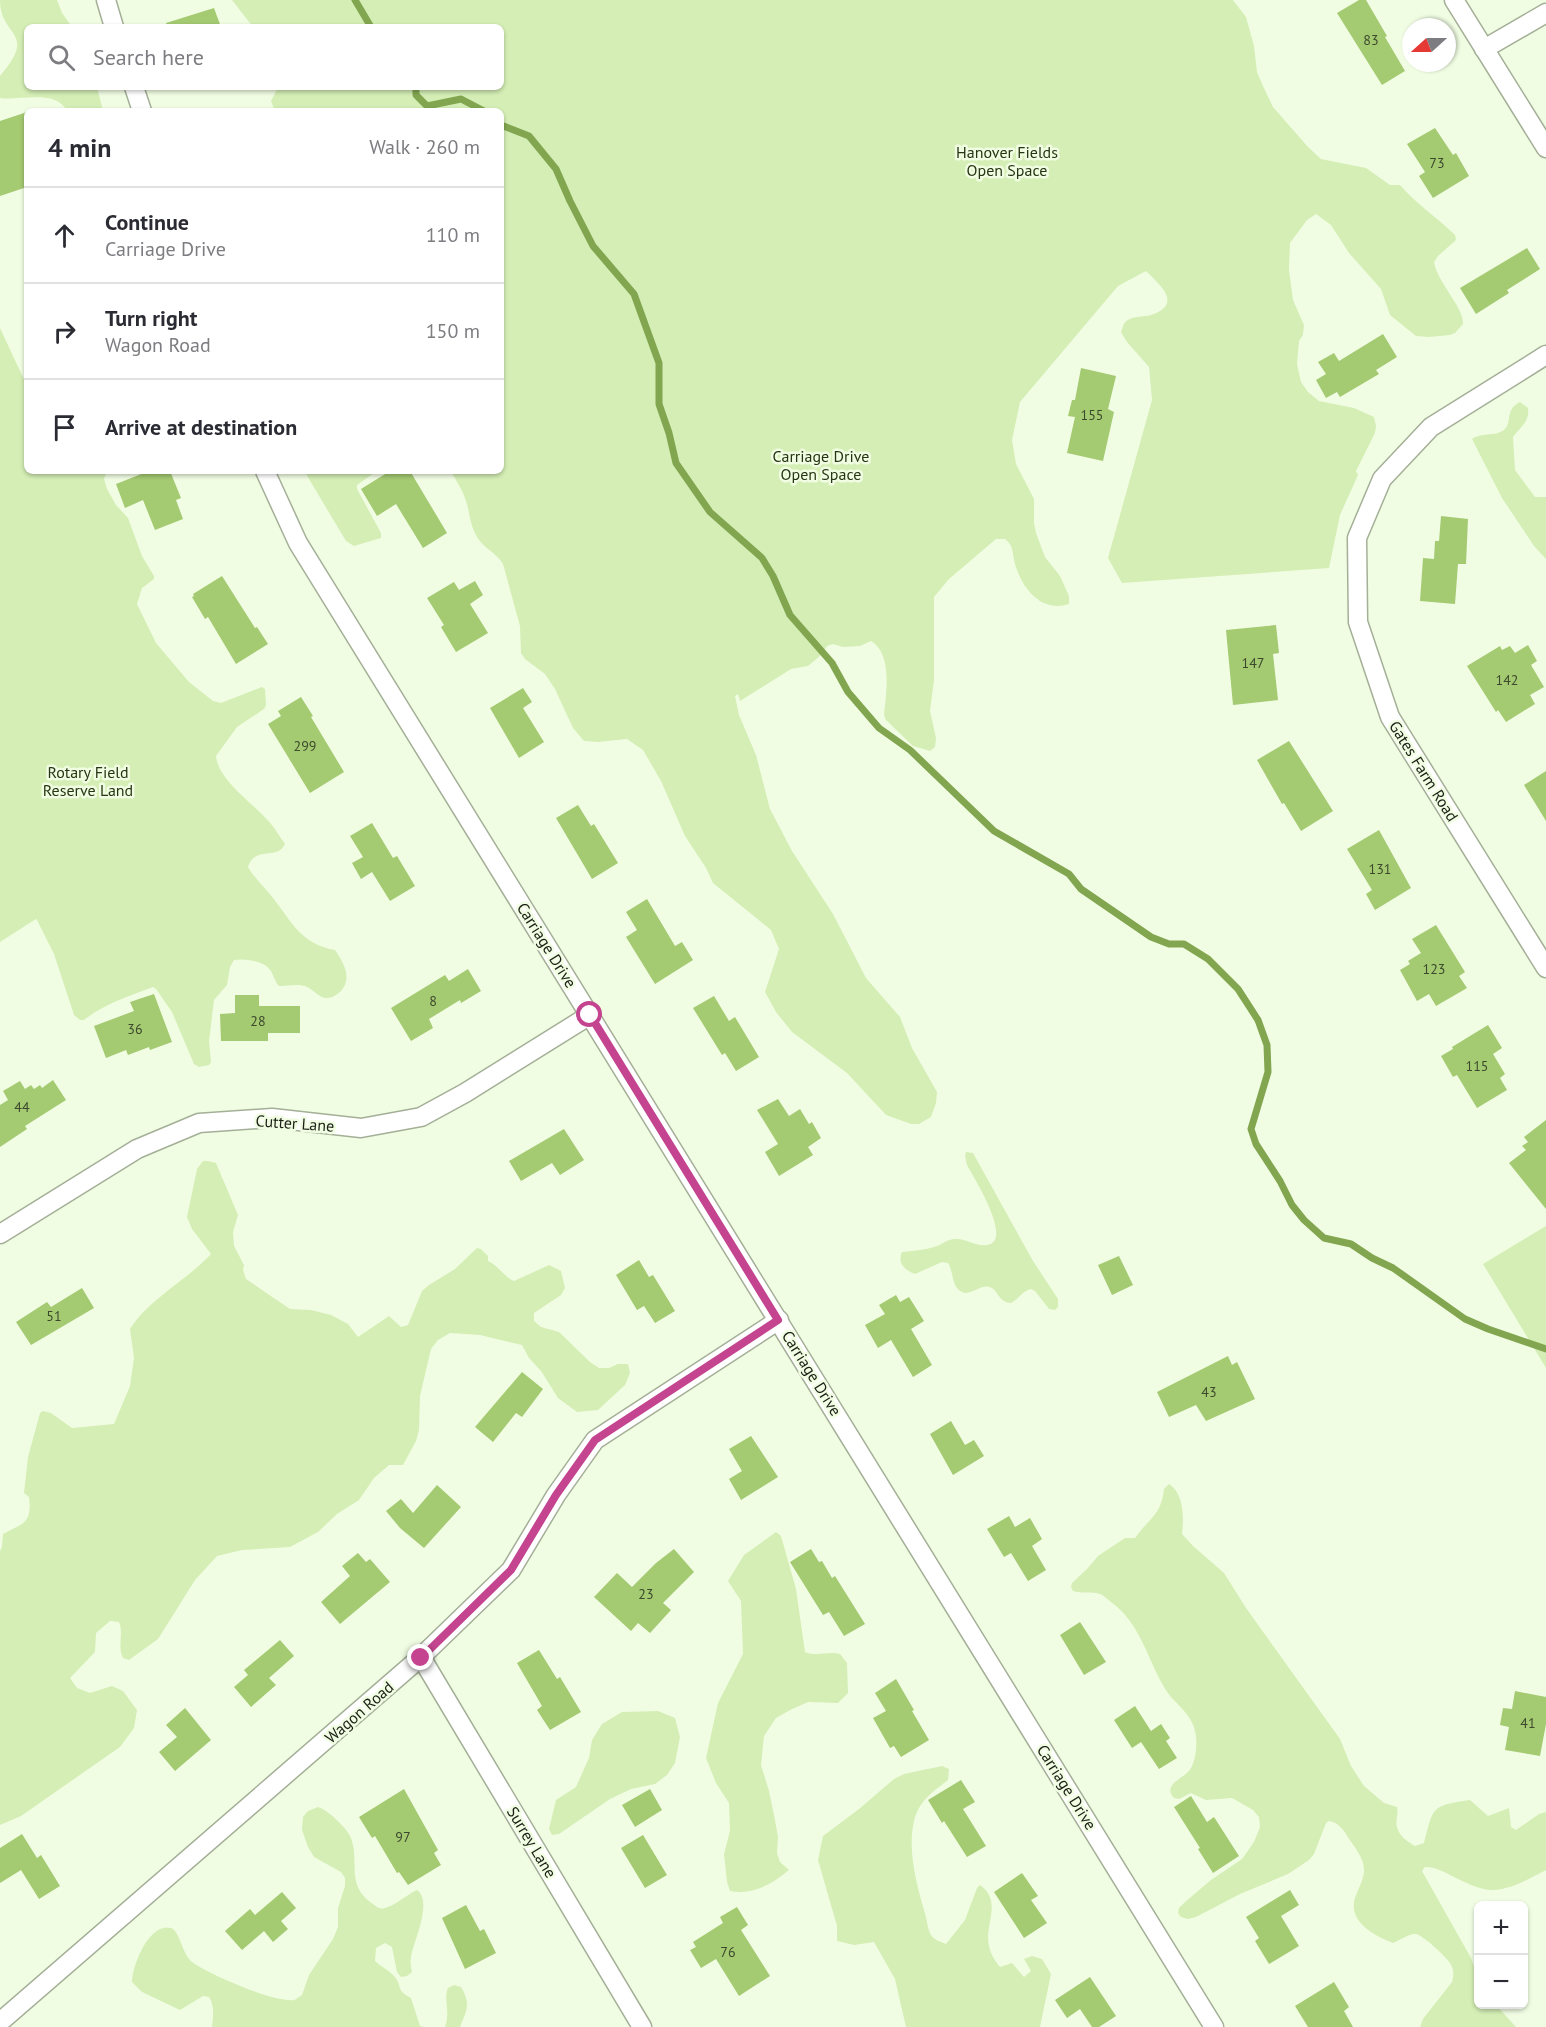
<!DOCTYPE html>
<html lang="en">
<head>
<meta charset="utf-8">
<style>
  body { margin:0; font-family:"PT Sans",sans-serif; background:#f7f7f7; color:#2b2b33 }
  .controls { position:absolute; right:18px; bottom:18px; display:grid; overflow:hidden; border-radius:9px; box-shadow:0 2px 4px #0004 }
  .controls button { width:54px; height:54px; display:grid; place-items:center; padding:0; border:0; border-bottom:2px solid #e1e1e2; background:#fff; color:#2b2b33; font:30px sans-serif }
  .compass { position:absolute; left:1402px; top:18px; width:54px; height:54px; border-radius:50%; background:#fff; box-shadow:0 2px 4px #0004; rotate:249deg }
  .stop { position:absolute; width:18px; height:18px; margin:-14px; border:4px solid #c4448f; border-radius:50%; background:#fff }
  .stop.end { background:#c4448f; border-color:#fff; box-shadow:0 2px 6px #0008 }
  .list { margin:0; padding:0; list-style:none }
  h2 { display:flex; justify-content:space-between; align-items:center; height:78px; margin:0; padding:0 24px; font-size:26px }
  h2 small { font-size:20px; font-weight:400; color:#7c7c81 }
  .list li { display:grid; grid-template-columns:39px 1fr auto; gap:18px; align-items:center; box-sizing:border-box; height:96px; padding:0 24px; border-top:2px solid #e1e1e2 }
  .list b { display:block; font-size:22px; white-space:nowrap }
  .list p { margin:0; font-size:20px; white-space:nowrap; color:#7c7c81 }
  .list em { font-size:20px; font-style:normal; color:#7c7c81 }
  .icon { flex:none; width:33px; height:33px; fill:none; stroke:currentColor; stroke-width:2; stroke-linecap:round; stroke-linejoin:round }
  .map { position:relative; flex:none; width:1546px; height:2027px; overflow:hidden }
  .search { position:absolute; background:#fff; box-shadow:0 2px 4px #0004; left:24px; top:24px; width:480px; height:66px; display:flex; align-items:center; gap:15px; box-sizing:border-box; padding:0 21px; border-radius:9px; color:#7c7c81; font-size:22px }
  .panel { position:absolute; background:#fff; box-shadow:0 2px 4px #0004; left:24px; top:108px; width:480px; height:366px; border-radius:9px }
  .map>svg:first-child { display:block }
  .green { fill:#d4eeb5 }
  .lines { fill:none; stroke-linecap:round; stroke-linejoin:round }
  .stream { stroke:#82a650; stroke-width:7 }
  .building { fill:#a4ca72 }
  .minor-casing { stroke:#a4af97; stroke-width:21 }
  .minor { stroke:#fff; stroke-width:18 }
  .route { stroke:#c4448f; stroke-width:8 }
  .labels { text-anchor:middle; stroke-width:5; stroke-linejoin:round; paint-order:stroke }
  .number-label { font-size:14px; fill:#3c492c }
  .park-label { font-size:16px; fill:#273612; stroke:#f1fde3 }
  .street-label { font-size:16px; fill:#1a1e15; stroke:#f1fde3 }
</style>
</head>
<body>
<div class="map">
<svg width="1546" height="2027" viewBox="0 0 1546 2027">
  <rect width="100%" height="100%" fill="#f1fde3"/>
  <g class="green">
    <path d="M0,0H57L62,13L72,27H27V87H97L103,111H67C56,89 19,101 0,98V76C39,31 0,38 0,0Z"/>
    <path d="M232,0H1233L1246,17L1254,46L1257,72L1263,86L1273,107L1308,147L1321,159L1366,168L1390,185H1400C1415,203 1438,218 1455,235L1456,240L1438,256L1434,262C1438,284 1464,307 1463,324L1455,333L1450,335L1429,337L1416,336L1390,315L1381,289L1349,253L1331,225L1316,214L1307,220L1290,243L1289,270L1293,300L1304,325L1303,335L1299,341L1297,364L1301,382L1308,392L1319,401L1354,408L1374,417L1376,426L1375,433L1356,471L1358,475L1340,515L1329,568L1122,583L1108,558L1152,400L1149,367L1127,342L1121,332C1123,328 1123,322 1128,320C1134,316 1144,317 1151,315C1183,304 1161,286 1146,271L1118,286L1020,402L1012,440L1016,464L1034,499V523L1036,533L1045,557L1060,576L1069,596V604C1041,613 1022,588 1015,564C1012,553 1014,546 1005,539H996L949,579L934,597V680L930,711L936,738L935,747L930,751L913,746L886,720L884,715C886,693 893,654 871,641L860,646L843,647L833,644L827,646L820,656L808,666L791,669L740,701L738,694L735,696L739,715L756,755L770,809L792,851L833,914L866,978L900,1017L912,1048L937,1092L936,1103L931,1117L919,1124H911L886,1115L847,1073L792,1032L776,1012L765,992L779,949L771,930L713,883L706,868L685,836L661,781L643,750L627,739L598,742L584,741L573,728L555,689L545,674L525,659L521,653L520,626L503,564C496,552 484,549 477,537C470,525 470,514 466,501C463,490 456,481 451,471H501V111H275L271,101L278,87H501V27H253Z"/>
    <path d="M0,328L27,386V471H107L104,479L107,489L116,505L128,518L142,556L154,576V579L142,588L137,604L156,643L189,682L213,701L221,703L262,687L265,689L266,705L264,709L237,727L216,756C218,781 256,805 271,824C276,830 280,837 285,844C277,861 255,845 248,867C254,877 261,884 269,893C290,918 299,944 335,950C344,963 353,979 340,992C336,995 332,998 327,998C319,998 314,990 307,987C300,983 288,986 279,986L277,984C275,980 273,975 271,971C265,961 244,958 234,960L230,967L227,985L214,1000L209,1041L211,1062L209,1065L199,1067L194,1064L172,1012L156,989L153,987C129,996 104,1004 84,1020H80L74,1015L54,954L37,920L36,919L0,942Z"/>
    <path d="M1520,402L1528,408C1530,422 1520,427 1513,437L1515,470L1535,497H1546V559L1534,546L1502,498L1472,439C1481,432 1495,437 1504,430C1513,422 1504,410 1520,402Z"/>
    <path d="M305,471H377L357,485V489L381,533V538L354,546L346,541L309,479Z"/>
    <path d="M966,1152L973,1153L1033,1261L1058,1299V1307L1055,1310L1049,1309L1035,1291L1031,1289C1022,1291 1019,1299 1011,1303C997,1302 999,1289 989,1287C979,1284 968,1300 958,1289C952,1283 953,1271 948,1263L942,1262L915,1274C905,1270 897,1264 902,1252C912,1251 924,1250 934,1247C942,1245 947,1239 955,1239C966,1238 976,1247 987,1245C1014,1241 974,1178 967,1165L965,1156Z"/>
    <path d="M203,1161H208L216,1163L238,1215L233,1232L234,1246L244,1265L243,1270L246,1279L290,1309L311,1310L331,1315L348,1324L358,1337L389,1316L401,1327L408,1325L422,1291L429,1285L455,1269L477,1248L481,1249L488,1256V1261C499,1266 503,1276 514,1281L549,1265L561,1271L565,1288L561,1295L534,1313V1321L541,1327L559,1332L590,1362L599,1368H609L618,1364H628L630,1373L625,1385L598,1410L577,1412L558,1398L541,1371L529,1358L522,1345L480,1335L450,1333L438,1340L431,1349L420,1396L419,1430L416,1441L403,1465H389L374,1478L359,1500L337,1514L318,1532L290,1547L242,1550L217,1556L195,1580L158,1639L129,1660L123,1658C117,1646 124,1634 119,1622L110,1621L96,1633L95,1652L70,1678L77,1688L90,1693L112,1686L123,1691L137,1710L134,1728L120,1747L21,1816L0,1825V1551L2,1547L3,1534C24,1523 32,1523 29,1497L24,1493L28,1457L40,1413L43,1411L51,1413L72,1428L114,1424L130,1386L134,1358L130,1329C150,1298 186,1281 211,1254L192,1229L187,1217L197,1169Z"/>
    <path d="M1546,1226V1368L1483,1264Z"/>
    <path d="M1169,1484C1184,1493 1184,1519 1182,1534L1193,1546L1224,1573L1246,1608L1340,1739L1351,1766L1364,1786L1384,1803L1397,1807C1399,1814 1395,1820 1397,1827C1399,1836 1408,1842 1415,1846L1424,1843C1434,1806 1431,1806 1470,1800L1488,1816L1509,1808L1511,1827L1516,1830L1539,1814L1546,1812V1870C1530,1878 1511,1890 1492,1890C1480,1890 1467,1883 1456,1878C1446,1873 1437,1867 1425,1867L1422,1871L1471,1958L1478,1978V2004L1496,2005L1516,2027H1420L1423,2019L1452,1982C1454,1975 1454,1969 1450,1963C1445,1956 1424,1936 1416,1934C1410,1933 1400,1940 1393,1943C1377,1937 1351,1924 1354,1903C1355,1893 1363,1883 1364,1872C1365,1860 1356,1849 1349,1839C1345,1831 1338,1822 1329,1821L1326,1823L1314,1854L1309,1860L1288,1874L1240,1894L1196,1917L1188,1919L1181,1917L1178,1913L1179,1908L1185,1902L1211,1880L1242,1859L1254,1842L1260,1827L1259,1817L1253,1810L1232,1798L1206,1800L1191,1793L1179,1799L1174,1798C1161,1784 1186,1778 1191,1768C1196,1759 1197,1746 1196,1736C1193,1712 1174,1705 1164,1687C1147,1658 1140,1623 1111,1602C1108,1600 1104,1595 1100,1594C1092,1591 1081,1594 1073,1591L1071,1587L1072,1583L1087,1569L1098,1556L1125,1538H1135C1149,1518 1161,1516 1164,1489Z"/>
    <path d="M776,1532L781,1536L796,1589L805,1652C817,1657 828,1651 840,1654L847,1663L848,1693L838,1703L808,1702L790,1710L776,1718L764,1736L761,1765L769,1791L774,1815L778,1837L777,1853L780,1862L789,1870C771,1885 753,1895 730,1891L727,1882L724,1854L730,1831L729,1803L716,1783L706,1758L718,1703L743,1654L741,1601L728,1581L744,1555Z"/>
    <path d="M658,1711L675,1718L680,1737L675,1763L667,1775L655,1784L631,1789L610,1799L559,1834L552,1835L549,1829L556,1800L576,1787L589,1758L592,1740L602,1724L622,1712Z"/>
    <path d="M942,1766L949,1769L948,1780C934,1791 921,1799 915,1817C906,1849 917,1886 926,1917C927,1922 928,1930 931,1935C934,1940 941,1942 946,1944L965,1920L977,1888L980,1885C1003,1901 984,1925 989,1946C991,1955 995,1961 1000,1967L1012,1963L1024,1977L1031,1971L1024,1959L1032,1956L1042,1959L1051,1974L1040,2027H906L895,1979L874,1942L854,1945L837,1941V1926L818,1860L823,1836L859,1809L894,1779L904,1774Z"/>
    <path d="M318,1807C328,1810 347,1828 351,1838C360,1863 345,1885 373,1904C377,1907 380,1910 385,1908C394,1906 408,1894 417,1890C433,1901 414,1940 411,1957C410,1962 411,1967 412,1972L407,1976L401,1977L397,1972L392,1947L385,1943L376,1948L375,1961C381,1967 389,1970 394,1976C403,1986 395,1990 411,1998L420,2026L424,2027H212C213,2017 215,2006 209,1997L203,1996L180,2010L142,1992L132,1982C132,1966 149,1922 171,1928C180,1931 182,1954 192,1962C208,1974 275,2003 294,2000C295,2000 302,1995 302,1995L309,1975L333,1939L338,1927V1908L345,1886V1878L341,1872L314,1857L308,1847L302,1830L303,1817L308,1811Z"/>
    <path d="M454,1985L461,1987C471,2004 467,2010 460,2027H445C451,2012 443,2000 448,1988Z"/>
  </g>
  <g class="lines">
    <g class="stream">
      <path d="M355,0L371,27"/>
      <path d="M416,87V95L427,106L461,99L484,111"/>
      <path d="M501,125L529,136L556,169L570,201L593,246L634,294L659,363V404L669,433L676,463L710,512L762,558L773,576L790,615L832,663L848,692L879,728L910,750L994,831L1069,874L1081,889L1151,937L1169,944H1184L1208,959L1238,989L1258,1020L1267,1045L1268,1072L1251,1129L1256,1144L1280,1181L1292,1205L1304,1220L1324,1238L1351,1244L1372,1258L1393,1268L1465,1319L1488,1329L1546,1349"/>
    </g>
  </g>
  <g class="building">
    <path d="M1359,0H1366L1387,36L1385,37L1405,71L1382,85L1337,13Z"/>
    <path d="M214,8L221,27H167L166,23Z"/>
    <path d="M27,112V187L0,196V121Z"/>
    <path d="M1435,128L1453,155L1456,153L1469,176L1433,198L1419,176L1425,172L1407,144Z"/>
    <path d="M1527,248L1540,269L1507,290L1509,293L1476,314L1460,288Z"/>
    <path d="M1383,334L1397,357L1376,370L1379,374L1340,397L1337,392L1326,398L1316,380L1326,374L1318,362L1334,353L1339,361Z"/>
    <path d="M1081,368L1116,376L1108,409L1114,412L1103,461L1067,453L1075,417L1068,416L1072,400H1075Z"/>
    <path d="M149,471H170L181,498L176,500L183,519L155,530L143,500L125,508L116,484Z"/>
    <path d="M390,471H410L447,533L423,548L396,504L377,516L361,489Z"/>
    <path d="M1441,516L1468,519L1466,564H1458L1455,604L1420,601L1423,558L1434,559L1435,541H1439Z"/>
    <path d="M222,576L255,628L257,627L268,644L236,664L208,617L205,619L192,597L194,596L193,594Z"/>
    <path d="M475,581L483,595L470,604L488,633L456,652L441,627L444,625L427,598L454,582L459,590Z"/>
    <path d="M1276,625L1279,653L1273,654L1278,700L1233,705L1226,630Z"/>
    <path d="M1528,645L1537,661L1531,665L1544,687L1530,695L1535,704L1506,722L1498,710L1496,712L1467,666L1500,646L1502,650L1510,646L1515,653Z"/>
    <path d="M523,688L532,702L523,708L544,742L519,758L490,708Z"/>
    <path d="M301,697L313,716L311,717L344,772L310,793L268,724L281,716L278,711Z"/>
    <path d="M1289,741L1333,811L1301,831L1284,803L1282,804L1257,760Z"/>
    <path d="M1546,771V821L1524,785Z"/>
    <path d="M578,805L591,826L594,824L618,863L592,879L556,818Z"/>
    <path d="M372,823L393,858L397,856L415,886L390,901L372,872L361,879L352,863L363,857L350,836Z"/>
    <path d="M1379,830L1411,888L1375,910L1366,894L1372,890L1347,849Z"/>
    <path d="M647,899L675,946L682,942L693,960L655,984L626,937L637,930L626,912Z"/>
    <path d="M1436,925L1465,972L1459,976L1467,988L1436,1006L1429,994L1417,1001L1400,970L1410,964L1408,961L1421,953L1412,939Z"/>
    <path d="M468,969L481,991L461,1003L460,1000L429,1019L433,1028L411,1041L391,1008L445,975L449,981Z"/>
    <path d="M154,994L172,1042L150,1050L149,1047L128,1055L126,1050L106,1058L94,1026L134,1011L130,1002Z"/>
    <path d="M235,995H259V1006H300V1033H268V1041H221L220,1014L235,1013Z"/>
    <path d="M714,996L729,1021L735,1017L759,1057L736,1071L725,1053L722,1055L693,1008Z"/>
    <path d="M1488,1025L1502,1048L1493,1054L1505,1074L1500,1078L1507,1090L1477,1108L1457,1075L1453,1077L1441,1056L1453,1049L1452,1047Z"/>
    <path d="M53,1080L66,1100L25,1126L27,1129L0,1147V1105L8,1100L3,1091L20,1081L25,1089L31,1085L34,1089L40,1085L42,1088Z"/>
    <path d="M778,1099L789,1116L800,1109L809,1124L812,1122L821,1138L808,1147L813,1155L779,1176L765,1152L778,1144L757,1110Z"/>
    <path d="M1546,1120V1209L1509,1163L1526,1150L1522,1146L1528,1142L1524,1137Z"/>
    <path d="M564,1129L584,1160L560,1175L552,1163L521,1181L509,1161Z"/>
    <path d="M1119,1256L1133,1285L1112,1295L1098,1265Z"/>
    <path d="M639,1260L649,1277L653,1275L675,1311L655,1323L644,1306L637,1310L616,1275Z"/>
    <path d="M82,1288L94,1308L31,1345L16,1322L47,1302L51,1307Z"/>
    <path d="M896,1295L900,1302L909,1297L924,1321L911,1329L932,1365L913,1377L891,1340L878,1348L865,1325L885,1314L879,1305Z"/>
    <path d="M1228,1356L1232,1365L1237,1362L1255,1399L1206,1421L1196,1405L1169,1417L1157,1392Z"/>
    <path d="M522,1372L543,1389L522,1417L516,1413L493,1442L475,1427Z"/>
    <path d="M951,1421L965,1445L974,1440L984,1456L953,1475L930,1434Z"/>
    <path d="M751,1436L778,1477L741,1500L729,1479L742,1471L729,1449Z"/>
    <path d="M437,1485L461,1507L424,1548L400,1528L386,1511L401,1499L413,1513Z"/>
    <path d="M1009,1516L1015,1527L1030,1518L1042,1539L1032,1546L1046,1570L1028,1581L1011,1553L1004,1557L987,1529Z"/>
    <path d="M674,1549L694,1572L663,1603L671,1610L650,1633L638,1623L631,1631L594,1597L617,1573L632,1587L656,1563Z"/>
    <path d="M811,1549L819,1562L822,1561L832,1578L835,1576L865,1624L844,1636L829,1612L823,1615L790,1562Z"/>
    <path d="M358,1553L366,1562L370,1559L390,1582L340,1624L321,1602L350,1576L342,1566Z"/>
    <path d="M1080,1622L1106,1662L1084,1675L1060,1635Z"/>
    <path d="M280,1640L294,1656L269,1678L276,1685L251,1707L234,1687L248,1675L244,1670Z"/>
    <path d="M539,1650L557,1679L560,1677L581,1712L550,1730L537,1710L542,1706L517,1663Z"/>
    <path d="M896,1679L914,1710L912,1711L929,1740L901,1757L894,1746L890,1748L873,1718L886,1711L875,1693Z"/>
    <path d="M1515,1691L1546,1697V1724L1540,1756L1505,1750L1509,1727L1500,1725L1503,1708L1512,1709Z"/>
    <path d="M1135,1706L1151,1731L1161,1724L1170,1738L1166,1741L1177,1758L1159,1769L1141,1742L1132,1748L1114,1720Z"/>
    <path d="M185,1708L211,1740L175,1771L159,1752L177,1737L166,1725Z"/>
    <path d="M961,1780L975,1802L963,1809L986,1846L967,1857L944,1821L942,1823L928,1800Z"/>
    <path d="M404,1789L438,1850L434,1853L441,1865L408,1885L399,1872L397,1873L375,1836L372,1838L359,1817Z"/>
    <path d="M650,1789L662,1810L635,1827L622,1805Z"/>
    <path d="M1191,1796L1207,1822L1214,1817L1239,1856L1213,1873L1198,1849L1200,1848L1174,1807Z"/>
    <path d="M22,1834L37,1858L41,1855L60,1886L39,1899L21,1870L0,1883V1848Z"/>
    <path d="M643,1835L667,1875L645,1888L621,1848Z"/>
    <path d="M1022,1873L1038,1896L1031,1900L1047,1923L1024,1938L994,1892Z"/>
    <path d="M1290,1890L1299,1905L1281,1916L1299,1946L1269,1964L1255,1941L1259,1938L1246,1917Z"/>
    <path d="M282,1892L296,1908L281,1921L288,1929L273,1942L264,1931L242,1950L225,1931L250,1909L255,1915Z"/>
    <path d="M466,1905L480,1931L484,1929L496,1953L465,1969L442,1918Z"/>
    <path d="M737,1907L748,1925L741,1930L770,1976L739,1996L716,1959L701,1968L690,1950L696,1947L693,1942L723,1923L720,1917Z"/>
    <path d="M1090,1977L1116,2016L1099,2027H1092L1080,2009L1067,2018L1055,2000Z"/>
    <path d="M1334,1982L1349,2007L1344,2011L1353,2027H1308L1295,2006Z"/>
  </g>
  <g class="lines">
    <defs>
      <g id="minor">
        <path d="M106,0L114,27"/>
        <path d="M1454,0L1546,148"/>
        <path d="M1484,49L1546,13"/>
        <path d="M134,87L142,111"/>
        <path d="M1546,355L1431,427L1382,479L1357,538L1358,622L1390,717L1546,968"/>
        <path d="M265,471L298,543L1214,2027"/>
        <path d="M0,1234L137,1149L199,1123L272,1118L361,1128L421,1117L465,1093L590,1015"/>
        <path d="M421,1657L642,2027"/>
        <path d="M0,2022L421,1657L511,1570L556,1495L595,1440L779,1320"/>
      </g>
    </defs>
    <use href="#minor" class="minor-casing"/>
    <use href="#minor" class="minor"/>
  </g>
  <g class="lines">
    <path class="route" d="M421,1658L511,1570L556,1495L595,1440L778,1320L590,1015"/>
  </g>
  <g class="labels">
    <g class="number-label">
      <text x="1371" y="45">83</text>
      <text x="1437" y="168">73</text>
      <text x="1092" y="420">155</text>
      <text x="1253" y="668">147</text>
      <text x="1507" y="685">142</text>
      <text x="305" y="751">299</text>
      <text x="1380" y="874">131</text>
      <text x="1434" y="974">123</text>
      <text x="433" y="1006">8</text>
      <text x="258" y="1026">28</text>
      <text x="135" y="1034">36</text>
      <text x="1477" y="1071">115</text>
      <text x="22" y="1112">44</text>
      <text x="54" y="1321">51</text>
      <text x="1209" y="1397">43</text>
      <text x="646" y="1599">23</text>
      <text x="1528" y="1728">41</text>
      <text x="403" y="1842">97</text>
      <text x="728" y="1957">76</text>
    </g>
    <g class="park-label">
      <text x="1007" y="158">Hanover Fields<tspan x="1007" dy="18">Open Space</tspan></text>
      <text x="821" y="462">Carriage Drive<tspan x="821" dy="18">Open Space</tspan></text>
      <text x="88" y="778">Rotary Field<tspan x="88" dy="18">Reserve Land</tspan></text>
    </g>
    <g class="street-label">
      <text transform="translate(1424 771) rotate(58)" y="6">Gates Farm Road</text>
      <text transform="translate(547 945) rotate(58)" y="6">Carriage Drive</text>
      <text transform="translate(295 1123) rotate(4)" y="6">Cutter Lane</text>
      <text transform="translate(812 1373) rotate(58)" y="6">Carriage Drive</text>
      <text transform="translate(359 1712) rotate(-41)" y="6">Wagon Road</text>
      <text transform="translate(1067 1787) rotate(58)" y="6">Carriage Drive</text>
      <text transform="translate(532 1842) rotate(59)" y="6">Surrey Lane</text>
    </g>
  </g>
</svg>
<div class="controls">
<button>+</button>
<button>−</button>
</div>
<svg class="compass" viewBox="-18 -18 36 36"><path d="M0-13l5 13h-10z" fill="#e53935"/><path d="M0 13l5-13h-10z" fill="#7c7c81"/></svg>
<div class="stop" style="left:590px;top:1015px"></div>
<div class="stop end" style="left:421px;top:1658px"></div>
<div class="search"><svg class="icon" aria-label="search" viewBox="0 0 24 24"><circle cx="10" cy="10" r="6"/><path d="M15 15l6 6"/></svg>Search here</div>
<section class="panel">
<h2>4 min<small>Walk · 260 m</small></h2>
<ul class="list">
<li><svg class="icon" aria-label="ahead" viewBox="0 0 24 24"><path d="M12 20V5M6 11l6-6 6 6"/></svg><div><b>Continue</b><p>Carriage Drive</p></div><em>110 m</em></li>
<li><svg class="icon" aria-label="right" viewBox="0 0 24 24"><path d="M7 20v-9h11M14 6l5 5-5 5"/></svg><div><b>Turn right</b><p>Wagon Road</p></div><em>150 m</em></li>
<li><svg class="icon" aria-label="arrive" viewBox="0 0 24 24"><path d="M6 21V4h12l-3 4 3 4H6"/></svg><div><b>Arrive at destination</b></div></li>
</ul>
</section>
</div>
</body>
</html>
